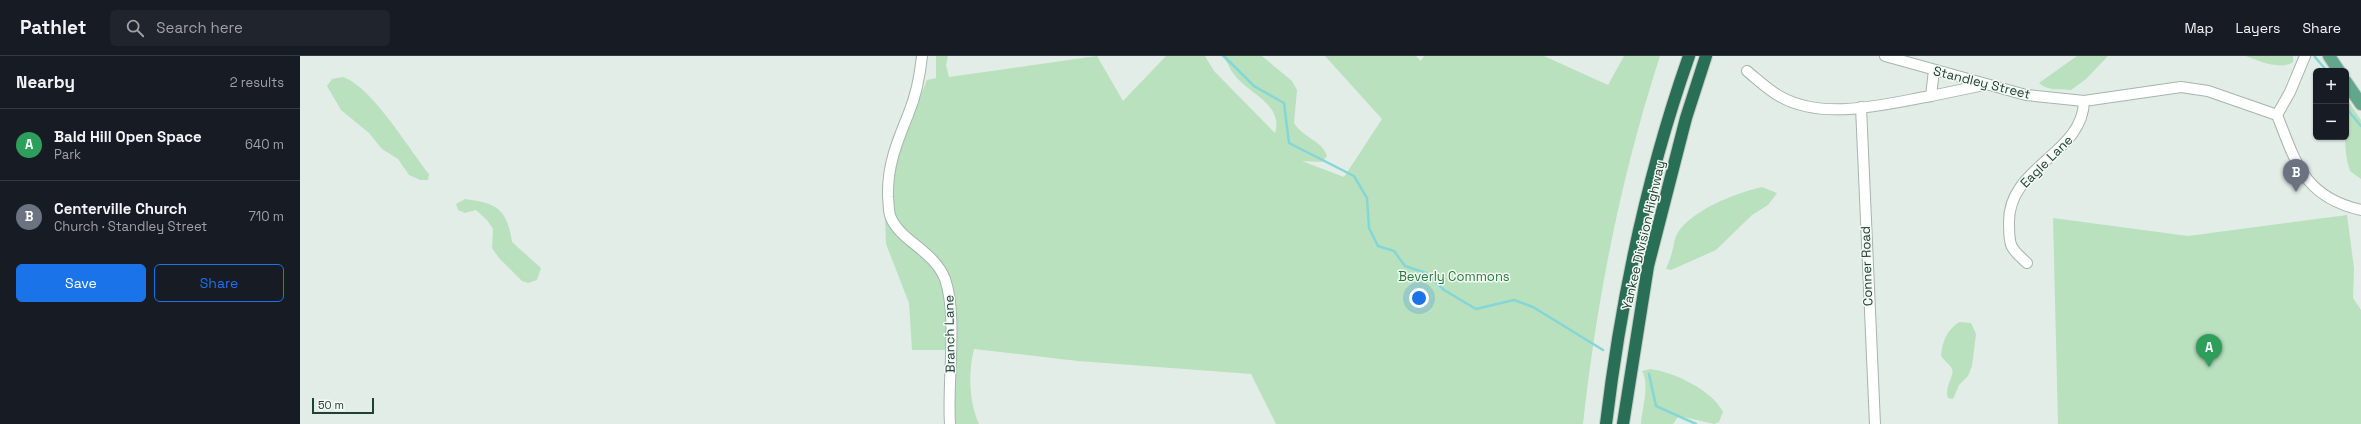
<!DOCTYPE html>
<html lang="en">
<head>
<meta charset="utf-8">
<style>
  body { margin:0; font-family:"Space Grotesk",sans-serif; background:#20242c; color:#f1f3f6 }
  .controls { position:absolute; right:12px; top:12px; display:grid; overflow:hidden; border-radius:6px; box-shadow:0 1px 3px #0004 }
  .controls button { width:36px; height:36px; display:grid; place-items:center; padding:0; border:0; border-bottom:1px solid #363941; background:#171b24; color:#f1f3f6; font:20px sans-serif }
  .scale { position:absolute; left:12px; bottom:10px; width:62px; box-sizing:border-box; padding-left:4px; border:2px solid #204033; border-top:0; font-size:11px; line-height:14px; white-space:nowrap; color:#204033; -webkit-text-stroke:3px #f3f9f5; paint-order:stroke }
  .you { position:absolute; left:1119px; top:242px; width:14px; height:14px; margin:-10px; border:3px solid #fff; border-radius:50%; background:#1a73e8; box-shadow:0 0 0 6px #1a73e833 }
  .badge { display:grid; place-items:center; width:26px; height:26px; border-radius:50%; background:#1a73e8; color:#fff; font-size:13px; font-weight:700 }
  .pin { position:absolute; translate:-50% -33px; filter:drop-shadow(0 1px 2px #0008) }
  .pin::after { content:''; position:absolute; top:21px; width:14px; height:12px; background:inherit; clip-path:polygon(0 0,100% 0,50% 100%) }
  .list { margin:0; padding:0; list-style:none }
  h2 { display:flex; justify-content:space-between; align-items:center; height:52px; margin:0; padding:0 16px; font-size:17px }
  h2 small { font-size:13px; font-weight:400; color:#9ea1a6 }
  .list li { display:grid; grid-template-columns:26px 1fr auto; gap:12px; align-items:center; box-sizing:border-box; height:72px; padding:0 16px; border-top:1px solid #363941 }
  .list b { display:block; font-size:15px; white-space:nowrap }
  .list p { margin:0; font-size:13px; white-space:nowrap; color:#9ea1a6 }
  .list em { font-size:13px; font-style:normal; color:#9ea1a6 }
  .actions { display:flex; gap:8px; padding:12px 16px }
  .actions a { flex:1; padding:9px 0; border:1px solid #1a73e8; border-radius:6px; text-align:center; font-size:14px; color:#1a73e8 }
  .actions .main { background:#1a73e8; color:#fff }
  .icon { flex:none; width:22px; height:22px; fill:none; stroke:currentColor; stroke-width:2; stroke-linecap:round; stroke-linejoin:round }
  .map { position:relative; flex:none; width:2061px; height:368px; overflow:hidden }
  header { display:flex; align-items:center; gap:24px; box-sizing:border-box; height:56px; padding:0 20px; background:#171b24; border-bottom:1px solid #363941 }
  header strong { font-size:19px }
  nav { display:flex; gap:22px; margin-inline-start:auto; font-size:14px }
  .search { width:280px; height:36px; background:#20242c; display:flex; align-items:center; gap:10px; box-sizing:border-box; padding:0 14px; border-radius:6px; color:#9ea1a6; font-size:15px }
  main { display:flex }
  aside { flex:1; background:#171b24 }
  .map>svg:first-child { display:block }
  .green { fill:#b9e1be }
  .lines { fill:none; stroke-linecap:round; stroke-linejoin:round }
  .stream { stroke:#85d6d7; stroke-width:2.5 }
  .minor-casing { stroke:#a4b6ad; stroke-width:12 }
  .major-casing { stroke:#c1cac6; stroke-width:14 }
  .highway-casing { stroke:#c1cac6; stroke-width:14 }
  .minor { stroke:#fff; stroke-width:10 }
  .major { stroke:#62a78c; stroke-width:12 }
  .highway { stroke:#296f57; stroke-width:12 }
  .labels { text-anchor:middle; stroke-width:3; stroke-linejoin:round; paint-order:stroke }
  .street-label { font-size:13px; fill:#204033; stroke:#f3f9f5 }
  .park-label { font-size:13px; fill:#267b3b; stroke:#f3f9f5 }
</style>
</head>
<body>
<header>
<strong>Pathlet</strong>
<div class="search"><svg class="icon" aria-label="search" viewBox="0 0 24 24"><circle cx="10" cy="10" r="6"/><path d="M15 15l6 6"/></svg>Search here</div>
<nav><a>Map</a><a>Layers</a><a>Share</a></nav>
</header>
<main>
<aside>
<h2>Nearby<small>2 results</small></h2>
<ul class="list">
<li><span class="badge" style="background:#2e9e5b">A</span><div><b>Bald Hill Open Space</b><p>Park</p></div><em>640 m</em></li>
<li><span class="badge" style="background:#6b7280">B</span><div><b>Centerville Church</b><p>Church · Standley Street</p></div><em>710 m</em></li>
</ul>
<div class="actions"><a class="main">Save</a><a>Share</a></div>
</aside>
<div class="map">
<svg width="2061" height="368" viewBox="0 0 2061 368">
  <rect width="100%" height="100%" fill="#e2ede7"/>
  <g class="green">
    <path d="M636,0H648L646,9L649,21L797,0L823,45L866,0H905L914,15L975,77C984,47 946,37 933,17C928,11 929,6 921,0H962L992,25L997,34L994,67C1003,82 1022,84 1027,100L1022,106L1002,105L1044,121L1082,63L1025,0H1116L1121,5L1124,0H1244L1308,29L1324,0H1360C1321,120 1297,242 1283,368H976L951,318L778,305L674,293C668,317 669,346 679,368H653L647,294H612L609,247L586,188L584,130L627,24L636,22Z"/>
    <path d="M1777,0H1808L1786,23L1771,34C1760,33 1747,35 1739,27Z"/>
    <path d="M1946,0H1993V6C1981,15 1959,5 1946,0Z"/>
    <path d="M43,21C72,31 109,93 129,118L128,124H120L109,119L98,103L82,93L69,77L41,54L27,30L32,23Z"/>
    <path d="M2046,42L2061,64V123L2050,115C2042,92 2046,67 2046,42Z"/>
    <path d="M1462,131L1477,137L1468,149L1452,159L1416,194L1371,214L1366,213C1368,207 1371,202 1372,196C1374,190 1374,183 1377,178C1391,154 1436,137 1462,131Z"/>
    <path d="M165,143C197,147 207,153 212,186L241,212L237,224L228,227L222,225L199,202L192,192L193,173L187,164L176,154L165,157L158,154L156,148Z"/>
    <path d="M2047,159L2054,212L2053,242L2061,254V368H1758L1753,162L1888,180Z"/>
    <path d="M1659,266L1671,267L1676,278L1672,310L1668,320L1659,329L1653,343L1648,342C1644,331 1655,319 1652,313C1651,309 1644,305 1641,300C1642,286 1647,274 1659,266Z"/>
    <path d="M1350,313C1374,316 1412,334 1423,356L1419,366L1414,368L1384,361H1378L1373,368H1341C1342,353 1350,329 1342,315Z"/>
  </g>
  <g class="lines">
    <g class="stream">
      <path d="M924,0L954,30L984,47L989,87L1054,120L1067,142L1069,172L1078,190L1094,195L1105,210L1126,217L1144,234L1176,253L1214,244L1233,251L1303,294"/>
      <path d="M2015,1L2027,15"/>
      <path d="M2046,52L2061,70"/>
      <path d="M1349,318L1356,350L1396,368"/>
    </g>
    <defs>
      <g id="minor">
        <path d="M622,0C620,20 616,40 608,59C597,86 587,110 588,141C589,147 588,156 591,162C601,185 634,195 645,223C658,260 647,326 650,368"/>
        <path d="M1585,0L1726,39L1784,45L1881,31L1908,35L1977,59"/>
        <path d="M1447,15C1458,24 1468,34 1481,41C1525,65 1584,48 1631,40L1634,14"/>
        <path d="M1631,40L1684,29"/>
        <path d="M1561,51L1575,368"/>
        <path d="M1977,59C1996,107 2004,141 2061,154"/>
        <path d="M1977,59L1990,36L2005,0"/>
        <path d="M1727,207C1710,192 1709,190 1709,168C1707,110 1783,99 1784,45"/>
      </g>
      <g id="major">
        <path d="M2029,0L2039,15"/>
        <path d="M2046,26L2061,48"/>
      </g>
      <g id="highway">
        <path d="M1306,368C1321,243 1347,119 1389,0"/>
        <path d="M1323,368L1348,210L1386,62L1406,0"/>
      </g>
    </defs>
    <use href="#minor" class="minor-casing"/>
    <use href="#major" class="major-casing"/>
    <use href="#highway" class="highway-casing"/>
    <use href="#minor" class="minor"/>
    <use href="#major" class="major"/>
    <use href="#highway" class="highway"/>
  </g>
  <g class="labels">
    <g class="street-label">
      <text transform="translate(1682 26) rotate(14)" y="5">Standley Street</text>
      <text transform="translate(1746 105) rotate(-45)" y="5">Eagle Lane</text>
      <text transform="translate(1343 179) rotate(-77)" y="5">Yankee Division Highway</text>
      <text transform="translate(1566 210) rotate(-92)" y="5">Conner Road</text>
      <text transform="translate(649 278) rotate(-91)" y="5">Branch Lane</text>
    </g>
    <g class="park-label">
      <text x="1154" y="225">Beverly Commons</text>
    </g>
  </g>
</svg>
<div class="controls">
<button>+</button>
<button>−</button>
</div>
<div class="scale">50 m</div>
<div class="you"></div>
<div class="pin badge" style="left:1909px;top:311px;background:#2e9e5b">A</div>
<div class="pin badge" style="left:1996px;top:136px;background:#6b7280">B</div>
</div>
</main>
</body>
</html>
